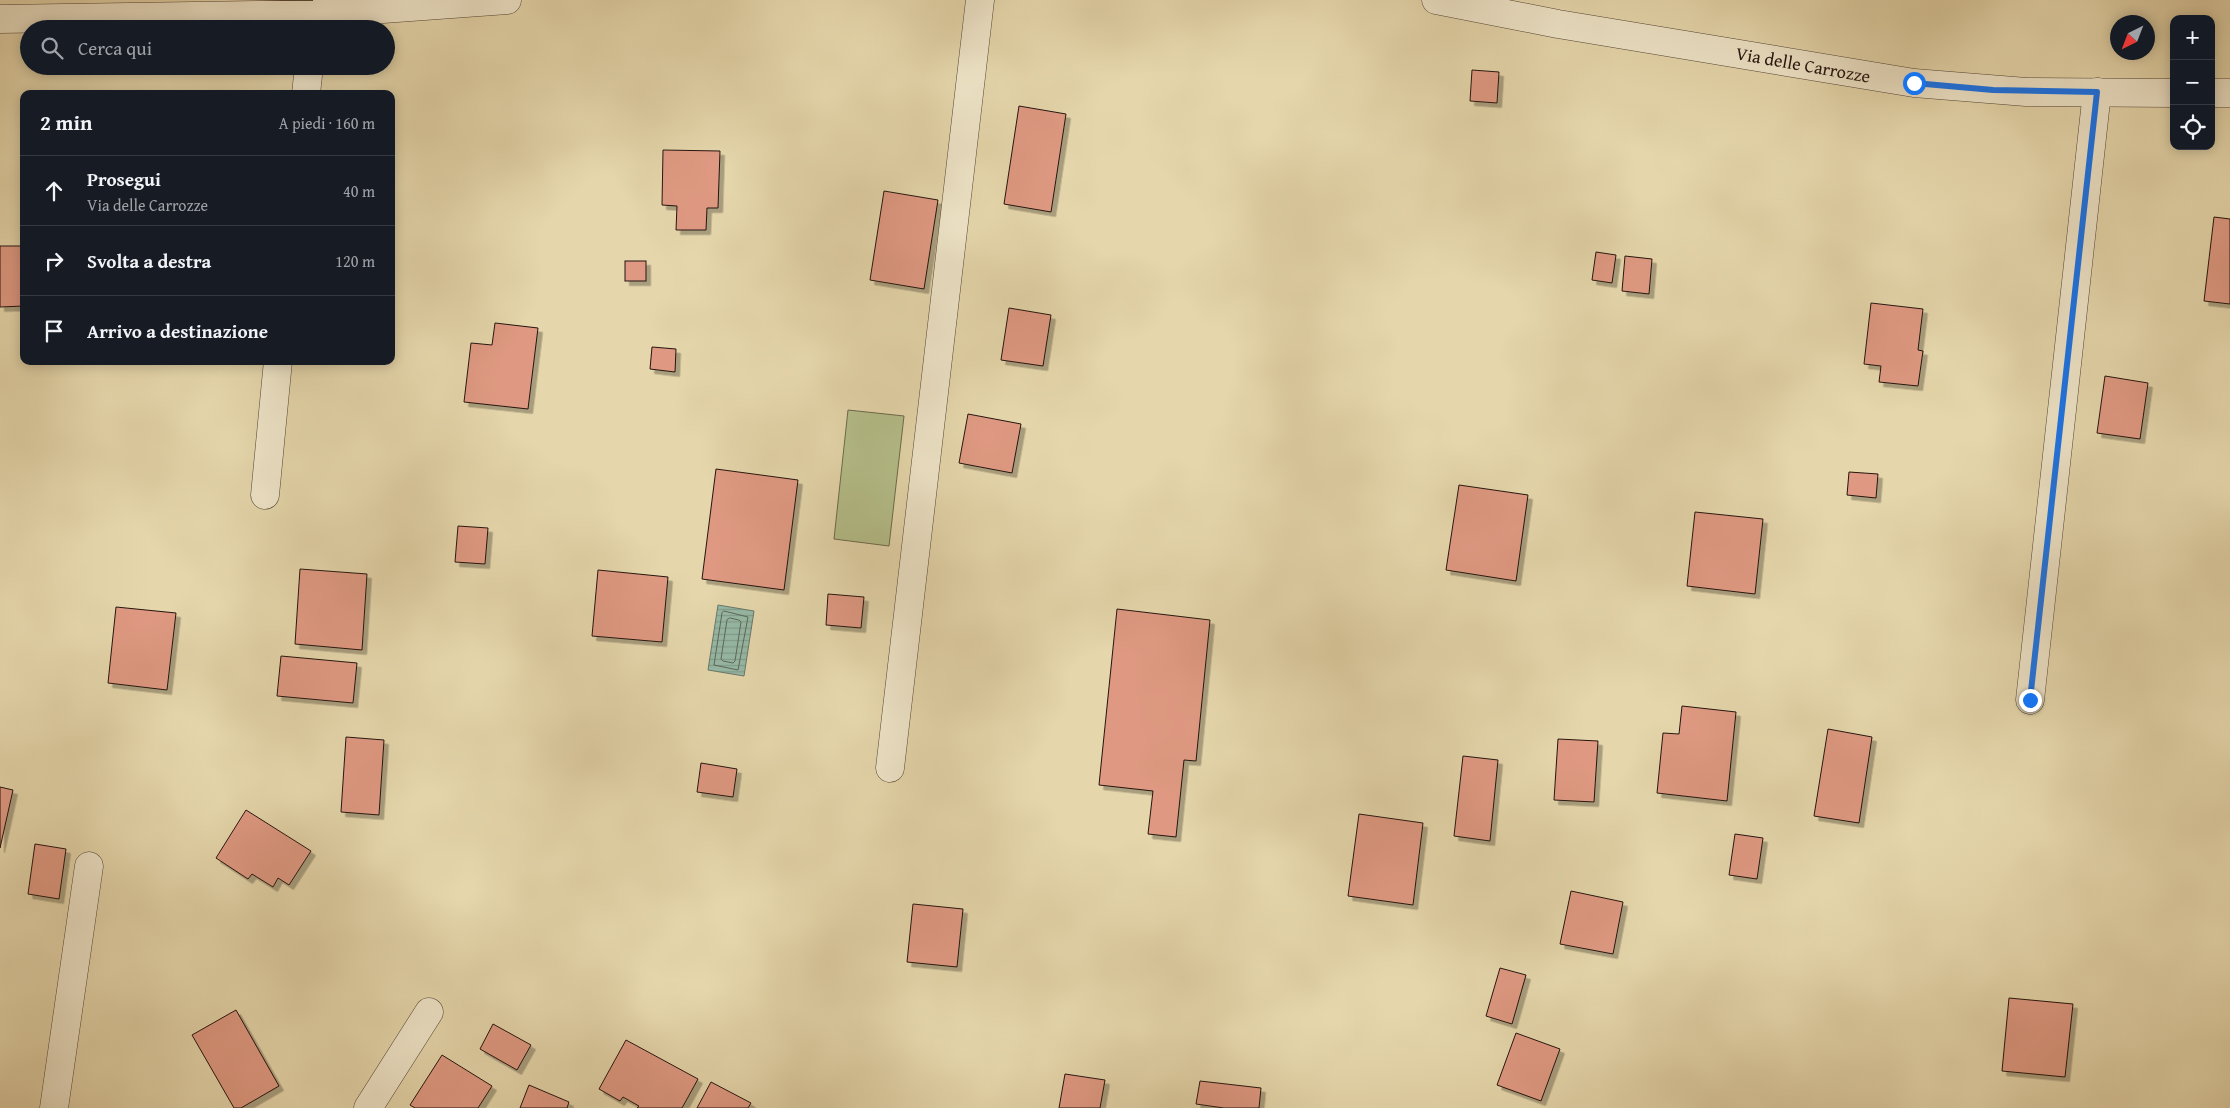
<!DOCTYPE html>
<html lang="it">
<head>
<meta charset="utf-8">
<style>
  body { margin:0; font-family:"Gentium Book Plus",serif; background:#242831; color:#f1f3f6 }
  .controls { position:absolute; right:15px; top:15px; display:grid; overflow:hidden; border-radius:10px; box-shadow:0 2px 12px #0003 }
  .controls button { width:45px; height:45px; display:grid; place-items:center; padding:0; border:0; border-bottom:1px solid #363941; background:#171b24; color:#f1f3f6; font:25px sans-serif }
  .compass { position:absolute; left:2110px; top:15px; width:45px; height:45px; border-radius:50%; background:#171b24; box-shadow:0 2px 12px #0003; rotate:222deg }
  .stop { position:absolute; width:15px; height:15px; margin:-11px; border:4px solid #1a73e8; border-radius:50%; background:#fff }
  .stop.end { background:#1a73e8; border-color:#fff; box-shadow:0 1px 5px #0008 }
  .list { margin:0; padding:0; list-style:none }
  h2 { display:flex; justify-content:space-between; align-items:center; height:65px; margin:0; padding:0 20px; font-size:21px }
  h2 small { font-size:16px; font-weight:400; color:#9ea1a6 }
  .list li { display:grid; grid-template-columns:32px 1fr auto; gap:15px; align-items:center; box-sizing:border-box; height:70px; padding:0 20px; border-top:1px solid #363941 }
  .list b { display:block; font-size:19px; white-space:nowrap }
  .list p { margin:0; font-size:16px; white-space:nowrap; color:#9ea1a6 }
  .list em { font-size:16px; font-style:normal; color:#9ea1a6 }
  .icon { flex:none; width:28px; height:28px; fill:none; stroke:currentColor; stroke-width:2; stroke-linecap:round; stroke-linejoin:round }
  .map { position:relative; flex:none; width:2230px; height:1108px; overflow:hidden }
  .search { position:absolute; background:#171b24; box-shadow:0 2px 12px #0003; left:20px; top:20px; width:375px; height:55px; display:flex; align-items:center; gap:12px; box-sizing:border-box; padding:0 18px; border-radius:28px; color:#9ea1a6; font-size:19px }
  .panel { position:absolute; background:#171b24; box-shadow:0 2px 12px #0003; left:20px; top:90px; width:375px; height:275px; border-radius:10px }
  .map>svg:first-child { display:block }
  .park { fill:#b4be89; stroke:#6c694c }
  .water { fill:url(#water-rules); stroke:#68776a }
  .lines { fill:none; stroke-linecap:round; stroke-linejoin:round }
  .shore { stroke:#5d665a; stroke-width:1 }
  .building { fill:#df9982; stroke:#24140f; filter:url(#shadow) }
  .minor-casing { stroke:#544436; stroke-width:29 }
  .minor { stroke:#eee4c8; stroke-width:28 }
  .route { stroke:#1a73e8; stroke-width:6 }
  .labels { text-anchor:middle; stroke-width:4; stroke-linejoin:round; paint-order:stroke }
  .street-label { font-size:18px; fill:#24140f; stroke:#eee4c8 }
</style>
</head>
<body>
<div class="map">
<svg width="2230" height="1108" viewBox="0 0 2230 1108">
  <defs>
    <pattern id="water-rules" width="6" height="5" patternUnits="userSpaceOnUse" patternTransform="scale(1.25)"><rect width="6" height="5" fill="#96b9a6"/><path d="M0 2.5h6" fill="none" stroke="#819e8e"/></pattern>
    <filter id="shadow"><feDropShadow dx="4.5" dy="4.5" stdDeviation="0" flood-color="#0004"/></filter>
  </defs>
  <rect width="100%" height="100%" fill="#e5d6ab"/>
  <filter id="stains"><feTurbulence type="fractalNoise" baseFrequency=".004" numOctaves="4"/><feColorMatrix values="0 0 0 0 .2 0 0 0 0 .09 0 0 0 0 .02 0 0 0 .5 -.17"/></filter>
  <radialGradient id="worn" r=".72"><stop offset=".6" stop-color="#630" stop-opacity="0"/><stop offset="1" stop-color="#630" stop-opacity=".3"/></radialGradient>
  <path class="park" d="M848,410L904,416L889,546L834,539Z"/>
  <path class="water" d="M718,605L754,611L744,676L708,670Z"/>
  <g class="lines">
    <g class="shore">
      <path d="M724,611L748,617L738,670L714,665L722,613Z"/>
      <path d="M730,618L739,620L741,622L735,661L733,663L723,661L721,659L727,620Z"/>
    </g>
  </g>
  <g class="building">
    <path d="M1472,70L1499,72L1497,103L1470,101Z"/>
    <path d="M1019,106L1066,114L1051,212L1004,204Z"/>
    <path d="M663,150L720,151L718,208H707L706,230H676L677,206L662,205Z"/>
    <path d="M884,191L938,200L924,289L870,280Z"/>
    <path d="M2214,217L2230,219V304L2204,301Z"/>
    <path d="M0,246H24V306L0,307Z"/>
    <path d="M1596,252L1616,255L1612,283L1592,280Z"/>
    <path d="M1625,256L1652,259L1649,294L1622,291Z"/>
    <rect x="625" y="261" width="21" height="20"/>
    <path d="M1871,303L1923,309L1918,350L1923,351L1918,386L1879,382L1881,366L1864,364Z"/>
    <path d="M1009,308L1051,315L1043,366L1001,360Z"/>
    <path d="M495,323L538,328L528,409L464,402L471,343L492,345Z"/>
    <path d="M652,347L676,349L675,372L650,369Z"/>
    <path d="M2105,376L2148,383L2140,439L2097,433Z"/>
    <path d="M968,414L1021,424L1012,473L959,463Z"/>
    <path d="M716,469L798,480L784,590L702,579Z"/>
    <path d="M1849,472L1878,474L1876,498L1847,495Z"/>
    <path d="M1459,485L1528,495L1516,581L1446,570Z"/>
    <path d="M1695,512L1763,519L1755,594L1687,586Z"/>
    <path d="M458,526L488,528L485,564L455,562Z"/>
    <path d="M300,569L367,574L362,650L295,644Z"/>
    <path d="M598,570L668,577L662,642L592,636Z"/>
    <path d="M828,594L864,597L861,628L826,625Z"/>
    <path d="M116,607L176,613L167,690L108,683Z"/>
    <path d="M1117,609L1210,620L1196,761L1184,760L1176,837L1148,834L1153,791L1099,785Z"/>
    <path d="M281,656L357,663L353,703L277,696Z"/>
    <path d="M1682,706L1736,712L1727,801L1657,793L1663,733L1679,734Z"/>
    <path d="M1828,729L1872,737L1859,823L1814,816Z"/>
    <path d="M346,737L384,740L379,815L341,812Z"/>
    <path d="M1558,739L1598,741L1594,802L1554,800Z"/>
    <path d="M1463,756L1498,760L1490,841L1454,836Z"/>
    <path d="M701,763L737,769L733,797L697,792Z"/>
    <path d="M0,787L13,790L0,848Z"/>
    <path d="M246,810L311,851L289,885L278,878L273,887L252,874L248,879L216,858Z"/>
    <path d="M1359,814L1423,823L1413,905L1348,896Z"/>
    <path d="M1735,834L1763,838L1757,879L1729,875Z"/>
    <path d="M35,844L66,849L59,899L28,894Z"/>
    <path d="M1571,891L1623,902L1613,954L1560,944Z"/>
    <path d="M913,904L963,909L957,967L907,962Z"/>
    <path d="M1500,968L1526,975L1512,1024L1486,1016Z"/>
    <path d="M2009,998L2073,1004L2065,1077L2002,1071Z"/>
    <path d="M236,1010L279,1086L241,1108H234L192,1035Z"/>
    <path d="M493,1024L531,1045L517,1070L480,1049Z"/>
    <path d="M1516,1033L1560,1049L1541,1101L1497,1085Z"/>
    <path d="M626,1040L698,1079L682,1108H637L639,1106L623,1097L620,1101L599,1089Z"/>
    <path d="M442,1055L492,1086L478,1108H415L410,1105Z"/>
    <path d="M1065,1074L1105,1080L1100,1108H1059Z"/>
    <path d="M1200,1081L1261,1088L1259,1108H1224L1196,1104Z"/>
    <path d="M711,1082L751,1103L748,1108H697Z"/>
    <path d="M529,1085L569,1102L567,1108H520Z"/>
  </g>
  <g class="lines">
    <defs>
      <g id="minor">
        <path d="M1436,0L1558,24L1914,83L2026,92L2174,93"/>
        <path d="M0,19L314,14L507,0"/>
        <path d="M2211,93H2230"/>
        <path d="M306,94L309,66"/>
        <path d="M265,495L278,361"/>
        <path d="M2030,700L2097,92"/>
        <path d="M890,768L980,0"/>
        <path d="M54,1108L89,866"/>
        <path d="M368,1108L429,1012"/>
      </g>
    </defs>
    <use href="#minor" class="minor-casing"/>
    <use href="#minor" class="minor"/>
  </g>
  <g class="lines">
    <path class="route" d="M1914,83L1993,90L2097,92L2030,700"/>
  </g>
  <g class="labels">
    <g class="street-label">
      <text transform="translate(1803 65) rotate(10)" y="6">Via delle Carrozze</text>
    </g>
  </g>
  <rect width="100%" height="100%" filter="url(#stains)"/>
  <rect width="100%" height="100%" fill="url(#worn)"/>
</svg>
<div class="controls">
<button>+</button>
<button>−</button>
<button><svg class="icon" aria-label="locate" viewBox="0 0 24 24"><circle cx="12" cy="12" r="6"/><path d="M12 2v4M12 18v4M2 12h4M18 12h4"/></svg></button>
</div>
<svg class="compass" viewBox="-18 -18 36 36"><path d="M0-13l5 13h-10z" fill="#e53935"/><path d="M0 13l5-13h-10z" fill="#9ea1a6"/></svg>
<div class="stop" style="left:1914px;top:83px"></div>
<div class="stop end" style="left:2030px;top:700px"></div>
<div class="search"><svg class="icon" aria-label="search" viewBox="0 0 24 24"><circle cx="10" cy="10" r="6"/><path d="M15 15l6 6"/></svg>Cerca qui</div>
<section class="panel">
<h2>2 min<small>A piedi · 160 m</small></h2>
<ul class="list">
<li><svg class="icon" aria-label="ahead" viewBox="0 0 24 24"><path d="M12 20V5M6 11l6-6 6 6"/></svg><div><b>Prosegui</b><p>Via delle Carrozze</p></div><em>40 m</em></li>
<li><svg class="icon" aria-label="right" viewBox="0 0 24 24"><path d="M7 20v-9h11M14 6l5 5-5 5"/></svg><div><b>Svolta a destra</b></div><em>120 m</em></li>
<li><svg class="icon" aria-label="arrive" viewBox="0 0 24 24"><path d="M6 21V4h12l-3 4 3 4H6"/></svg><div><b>Arrivo a destinazione</b></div></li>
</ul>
</section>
</div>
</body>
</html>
